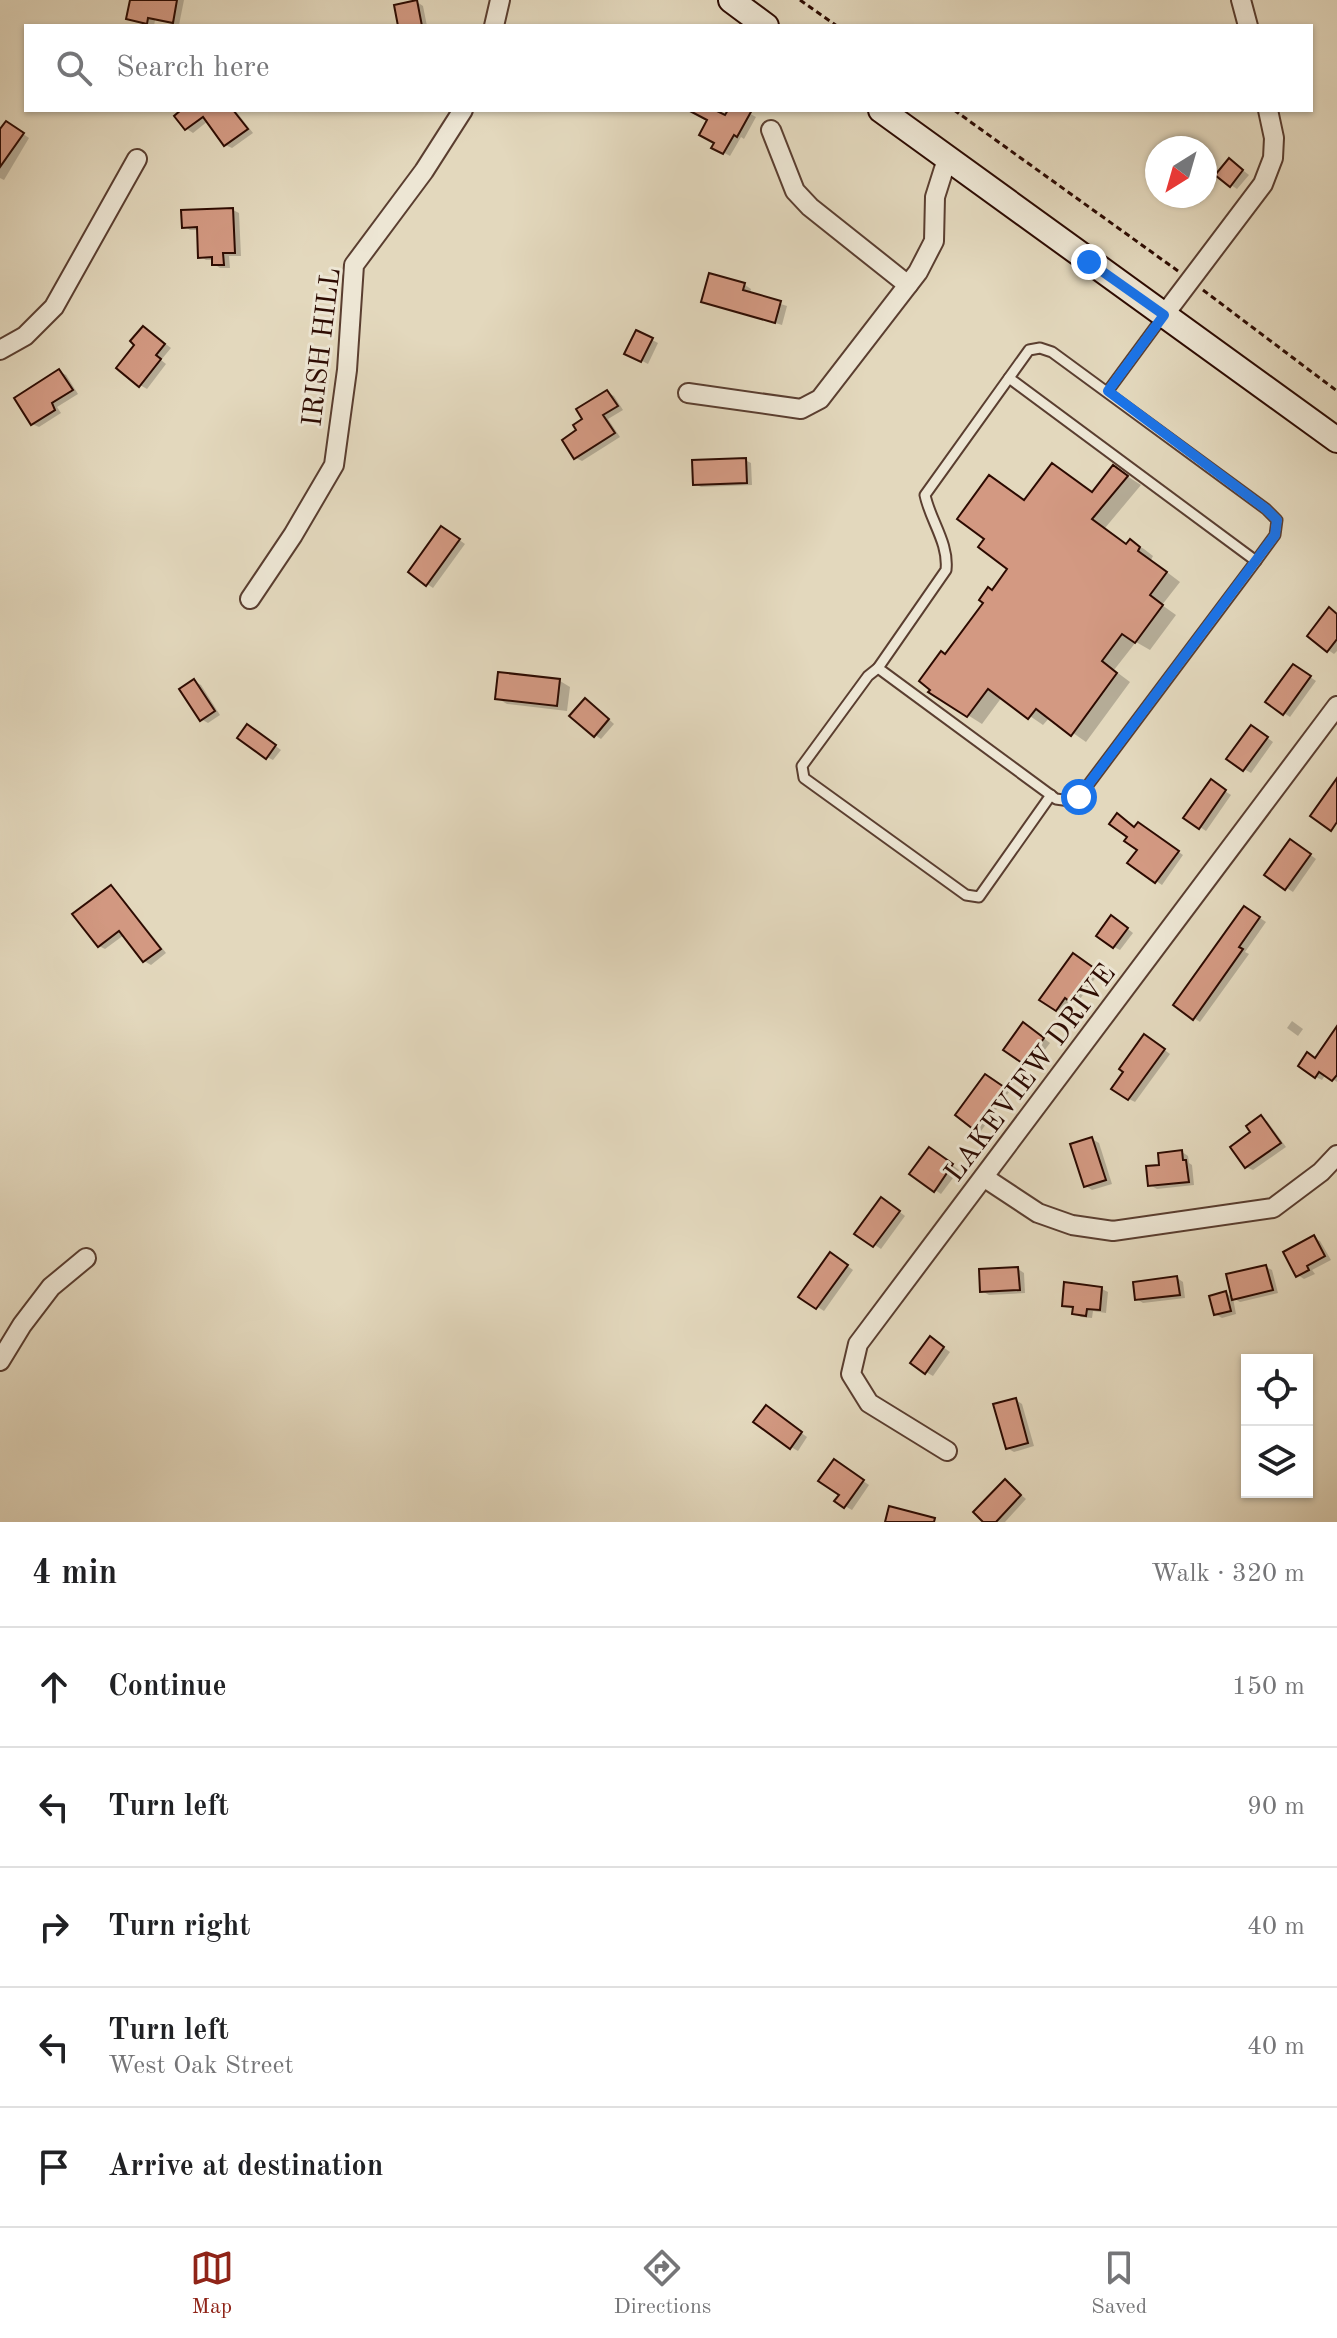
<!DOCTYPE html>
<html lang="en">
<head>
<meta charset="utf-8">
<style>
  body { margin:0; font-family:"Old Standard TT",serif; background:#f6f6f6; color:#202124 }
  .controls { position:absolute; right:24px; bottom:24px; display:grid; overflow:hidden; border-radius:0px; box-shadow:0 2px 6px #0004 }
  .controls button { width:72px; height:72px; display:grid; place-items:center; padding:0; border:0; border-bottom:2px solid #e0e0e0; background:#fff; color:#202124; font:40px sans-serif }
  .compass { position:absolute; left:1145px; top:136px; width:72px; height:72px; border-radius:50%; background:#fff; box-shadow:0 2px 6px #0004; rotate:217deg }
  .stop { position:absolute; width:24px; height:24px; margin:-18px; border:6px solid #1a73e8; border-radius:50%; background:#fff }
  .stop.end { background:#1a73e8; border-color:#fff; box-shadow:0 2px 8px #0008 }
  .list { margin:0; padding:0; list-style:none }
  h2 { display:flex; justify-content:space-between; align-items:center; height:104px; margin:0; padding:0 32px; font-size:34px }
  h2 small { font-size:26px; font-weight:400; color:#757577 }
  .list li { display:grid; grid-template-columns:52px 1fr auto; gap:24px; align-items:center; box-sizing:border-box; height:120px; padding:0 32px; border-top:2px solid #e0e0e0 }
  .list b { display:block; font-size:30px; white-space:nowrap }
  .list p { margin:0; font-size:26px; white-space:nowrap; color:#757577 }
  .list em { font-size:26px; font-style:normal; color:#757577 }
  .icon { flex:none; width:44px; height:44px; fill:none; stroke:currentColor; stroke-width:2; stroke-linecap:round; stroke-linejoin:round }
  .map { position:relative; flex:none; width:1337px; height:1522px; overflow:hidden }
  .search { position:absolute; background:#fff; box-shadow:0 2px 6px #0004; left:24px; right:24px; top:24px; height:88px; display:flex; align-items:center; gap:20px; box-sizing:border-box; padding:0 28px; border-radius:0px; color:#757577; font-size:30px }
  .sheet { height:704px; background:#fff }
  nav { display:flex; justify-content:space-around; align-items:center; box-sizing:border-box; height:112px; border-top:2px solid #e0e0e0; background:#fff; font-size:22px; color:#757577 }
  nav a { display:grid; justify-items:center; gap:4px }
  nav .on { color:#8f2418 }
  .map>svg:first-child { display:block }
  .shadow { fill:#0003 }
  .building { fill:#d39982; stroke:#2c0a01; stroke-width:2 }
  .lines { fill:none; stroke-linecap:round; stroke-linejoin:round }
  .lane-casing { stroke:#5a3e30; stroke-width:13 }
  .street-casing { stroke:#5a3e30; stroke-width:22 }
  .secondary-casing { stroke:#2c0a01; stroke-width:28 }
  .path { stroke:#2c0a01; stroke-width:3; stroke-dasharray:6 4; stroke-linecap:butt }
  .lane { stroke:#ede6d4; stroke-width:9 }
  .street { stroke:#ede6d4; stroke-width:18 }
  .secondary { stroke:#ede6d4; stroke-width:24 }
  .route { stroke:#1a73e8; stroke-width:10 }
  .labels { text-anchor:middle; stroke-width:6; stroke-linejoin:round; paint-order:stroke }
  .street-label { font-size:28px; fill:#2c0a01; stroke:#ede6d4 }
</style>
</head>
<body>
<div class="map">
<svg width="1337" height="1522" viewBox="0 0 1337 1522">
  <rect width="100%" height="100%" fill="#e3d8bd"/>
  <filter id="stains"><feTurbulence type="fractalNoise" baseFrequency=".0025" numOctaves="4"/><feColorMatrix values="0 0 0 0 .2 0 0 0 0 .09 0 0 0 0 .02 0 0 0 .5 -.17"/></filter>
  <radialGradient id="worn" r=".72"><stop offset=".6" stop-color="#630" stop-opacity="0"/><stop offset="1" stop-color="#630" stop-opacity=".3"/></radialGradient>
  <g class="shadow">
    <path d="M132,0H184L179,25L155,20L154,26L135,22L128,18Z"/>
    <path d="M417,2L423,6L427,26H400Z"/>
    <path d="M185,110H235L253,133L232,148L225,145L208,121L193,133L187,129L177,116Z"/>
    <path d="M708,110L726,118L730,110H743L756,117L744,139L741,137L730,156L714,147L717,142Z"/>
    <path d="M13,127L29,138L4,180L0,178V133Z"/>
    <path d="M1235,164L1249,175L1237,189L1231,185Z"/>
    <path d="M1189,196H1205L1200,203Z"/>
    <path d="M233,210L239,213L241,256H229L230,268H220L214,264V260H206L200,256L199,230H190L184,226Z"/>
    <path d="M710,275L745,285L751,289L750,294L787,306L782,325L703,301Z"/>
    <path d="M150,332L171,348L161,360L166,364L147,389L140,385Z"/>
    <path d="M637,332L658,343L648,364L627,353Z"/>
    <path d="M59,371L66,375L78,394L57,407L61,413L39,427L32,424Z"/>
    <path d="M607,392L614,396L623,410L608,419L620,437L582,461L576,458L579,431Z"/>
    <path d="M745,460L751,463L752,485L701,487L695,484Z"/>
    <path d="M1127,476L1141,485L1105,528L1127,545L1130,541L1144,549L1153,556L1151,560L1180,582L1162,605L1176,615L1150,650L1136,642L1114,670L1130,682L1086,742L1050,717L1043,725L1002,697L982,724L931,692L946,656L1010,569L1025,502L1094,494Z"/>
    <path d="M448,532L465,544L433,588L427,584Z"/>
    <path d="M1337,615V651L1334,654L1328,650Z"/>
    <path d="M1300,670L1316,681L1290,717L1284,713Z"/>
    <path d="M194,681L201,685L220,715L208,723L201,719Z"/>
    <path d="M560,681L570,687L567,711L507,704L497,698Z"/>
    <path d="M592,704L614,724L601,739L595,735Z"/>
    <path d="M254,730L281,750L273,760L267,757Z"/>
    <path d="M1258,731L1273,742L1251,773L1244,769Z"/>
    <path d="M1217,786L1231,795L1206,831L1200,827Z"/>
    <path d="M1145,828L1183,855L1162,885L1130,863L1140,850L1136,829Z"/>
    <path d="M1297,845L1316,859L1293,892L1267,875Z"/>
    <path d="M111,887L117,891L166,953L151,965L144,961L124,935L105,949L99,946Z"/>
    <path d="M1251,912L1266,922L1245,952L1249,954L1200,1022L1194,1018Z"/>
    <path d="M1118,921L1133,933L1120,950L1114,947Z"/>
    <path d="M1080,959L1099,973L1077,1003L1072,1000L1063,1013L1057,1009Z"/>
    <path d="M1292,1021L1303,1029L1298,1036L1287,1028Z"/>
    <path d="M1030,1028L1050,1043L1032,1067L1026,1064Z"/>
    <path d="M1151,1040L1170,1054L1135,1102L1129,1099Z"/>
    <path d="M1337,1052V1082L1326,1074L1322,1080L1316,1077V1060Z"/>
    <path d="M992,1080L1009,1092L981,1131L957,1115Z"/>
    <path d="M1261,1118L1267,1121L1286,1147L1253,1170L1246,1167L1253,1133Z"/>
    <path d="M1092,1139L1099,1143L1112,1184L1092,1190L1086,1186Z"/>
    <path d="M1182,1152L1188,1156L1189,1163L1192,1165L1194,1185L1157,1189L1150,1185L1161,1167Z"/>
    <path d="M936,1153L959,1170L941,1194L935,1190Z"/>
    <path d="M888,1203L905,1216L881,1249L857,1233Z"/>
    <path d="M1314,1238L1320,1241L1331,1260L1312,1270L1315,1274L1304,1279L1298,1275Z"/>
    <path d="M837,1258L853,1270L824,1311L801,1296Z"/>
    <path d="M1266,1267L1272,1270L1278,1293L1240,1302L1233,1298L1236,1314L1222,1318L1215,1314L1226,1293L1233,1298Z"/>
    <path d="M1018,1269L1024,1273L1025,1293L989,1295L982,1291Z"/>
    <path d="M1177,1278L1183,1282L1185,1298L1143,1303L1137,1299Z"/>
    <path d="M1102,1289L1108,1292L1106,1313L1093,1311L1092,1318L1081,1317L1075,1313V1309L1064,1305Z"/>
    <path d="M936,1342L950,1352L933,1376L926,1372Z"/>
    <path d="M1016,1400L1022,1404L1034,1446L1014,1452L1007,1448Z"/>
    <path d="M772,1412L807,1437L798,1451L791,1447Z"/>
    <path d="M840,1465L869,1485L852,1510L845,1506L841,1495Z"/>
    <path d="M1005,1481L1026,1499L1005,1522H986Z"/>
  </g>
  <g class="building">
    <path d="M130,0H177L173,23L148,18L147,24L126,19Z"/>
    <path d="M417,0L422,26H398L394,5Z"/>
    <path d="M181,110H233L248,129L224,146L203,117L185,130L174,116Z"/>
    <path d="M688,110H715L725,115L728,110H752L737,137L734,135L723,154L711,148L714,143L699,135L707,120Z"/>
    <path d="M6,121L24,133L0,167V129Z"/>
    <path d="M1229,158L1243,170L1230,187L1215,175Z"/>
    <path d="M233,208L235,253H223L224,265H212V257L198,258L197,227L182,228L181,210Z"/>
    <path d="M709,273L745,283L743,290L781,301L775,323L701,302Z"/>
    <path d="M143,326L165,344L156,355L161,359L139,387L116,368L134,345L130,341Z"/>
    <path d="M636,330L653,338L641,362L624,354Z"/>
    <path d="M59,369L73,390L52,403L55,410L31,425L14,398Z"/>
    <path d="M607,390L618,406L603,415L615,433L574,459L562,440L576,430L573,425L582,419L576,409Z"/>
    <path d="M746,458L747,483L693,485L692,460Z"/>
    <path d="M1052,463L1092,492L1113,465L1128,476L1092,519L1126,544L1130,539L1140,547L1138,551L1167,572L1150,595L1163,605L1135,643L1122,634L1102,661L1117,673L1071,736L1036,709L1028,719L988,689L967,717L928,692L930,690L919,681L941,651L945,654L983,603L979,600L988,587L992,590L1007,569L978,547L984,539L957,519L989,475L1024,500Z"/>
    <path d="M441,526L460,539L426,586L408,572Z"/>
    <path d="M1329,607L1337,614V639L1327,652L1307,636Z"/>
    <path d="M1293,664L1311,676L1283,715L1265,702Z"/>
    <path d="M498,672L560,679L557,706L495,699Z"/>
    <path d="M194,679L215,711L200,721L179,689Z"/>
    <path d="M585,698L609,719L594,737L569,716Z"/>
    <path d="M247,724L276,745L266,759L237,738Z"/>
    <path d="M1251,725L1268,737L1243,771L1226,759Z"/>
    <path d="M1337,778V822L1331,831L1310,816Z"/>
    <path d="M1211,779L1226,790L1199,829L1183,818Z"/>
    <path d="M1117,813L1134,827L1138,822L1179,851L1155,883L1127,863L1137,850L1124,841L1127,837L1109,824Z"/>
    <path d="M1290,839L1311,854L1285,890L1264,875Z"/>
    <path d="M111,885L161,949L143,962L119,931L98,947L72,914Z"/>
    <path d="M1244,906L1260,917L1239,947L1243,949L1193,1020L1173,1005Z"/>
    <path d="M1111,915L1128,928L1113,948L1096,936Z"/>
    <path d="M1073,953L1094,968L1069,1001L1065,998L1056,1011L1039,1000Z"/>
    <path d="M1023,1022L1044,1038L1025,1065L1003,1050Z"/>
    <path d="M1337,1026V1075L1332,1081L1319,1072L1315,1078L1298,1066L1307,1052L1315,1058Z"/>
    <path d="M1144,1034L1165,1049L1128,1100L1111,1089L1123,1072L1119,1069Z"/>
    <path d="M985,1074L1004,1087L973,1129L955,1115Z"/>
    <path d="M1261,1115L1281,1143L1245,1168L1230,1147L1250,1132L1246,1126Z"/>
    <path d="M1092,1137L1106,1180L1084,1187L1070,1144Z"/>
    <path d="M929,1147L953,1164L934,1192L909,1174Z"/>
    <path d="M1182,1150L1183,1160H1186L1189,1182L1148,1186L1146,1166L1159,1165L1158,1153Z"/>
    <path d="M881,1197L900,1211L873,1247L854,1234Z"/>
    <path d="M1314,1235L1325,1256L1307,1266L1309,1270L1296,1277L1283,1252Z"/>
    <path d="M830,1252L848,1265L816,1309L798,1297Z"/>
    <path d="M1266,1265L1273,1290L1232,1300L1226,1274Z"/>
    <path d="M1018,1267L1020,1290L980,1292L979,1269Z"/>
    <path d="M1177,1276L1180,1295L1135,1300L1133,1282Z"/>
    <path d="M1064,1282L1102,1287L1100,1310L1087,1309L1086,1316L1072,1314L1073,1307L1062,1306Z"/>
    <path d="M1226,1291L1231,1311L1214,1315L1209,1296Z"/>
    <path d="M930,1336L944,1347L925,1374L910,1363Z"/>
    <path d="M1016,1398L1028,1443L1006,1449L993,1404Z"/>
    <path d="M766,1405L802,1432L790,1449L753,1422Z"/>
    <path d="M834,1459L864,1480L844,1508L834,1501L839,1495L818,1481Z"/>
    <path d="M1005,1479L1021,1495L996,1522H983L973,1512Z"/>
    <path d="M889,1506L935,1518L934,1522H885Z"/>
  </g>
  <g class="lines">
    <defs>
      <g id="lane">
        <path d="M1040,348L1052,352L1266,509L1277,520L1275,535L1256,561L1079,797L1070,801L1056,799L878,668L946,570C949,543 930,520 925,495L1029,350Z"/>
        <path d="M1009,378L1256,561"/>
        <path d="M1108,391L1164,315"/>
        <path d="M878,668L868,676L802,766L804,778L966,895L979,897L1051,795"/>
      </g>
      <g id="street">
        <path d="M1241,0L1248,26"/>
        <path d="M494,26L500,0"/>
        <path d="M771,130L795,191L810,207L908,285"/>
        <path d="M1164,315L1263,184L1273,158L1274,138L1268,110"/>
        <path d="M0,350L25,336L54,307L137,159"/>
        <path d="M688,393L801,409L820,399L918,272L934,241L935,197L947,159"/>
        <path d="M250,599L293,535L334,465L347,370L354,265L424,171L463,110"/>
        <path d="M985,1178L1038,1213L1072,1225L1113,1231L1273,1208L1321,1172L1337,1155"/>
        <path d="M0,1361L22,1325L51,1287L86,1258"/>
        <path d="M947,1451L869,1403L851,1374L858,1344L1337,706"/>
      </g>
      <g id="secondary">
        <path d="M731,0L766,26"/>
        <path d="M881,110L1337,440"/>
      </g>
    </defs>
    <use href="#lane" class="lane-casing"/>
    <use href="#street" class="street-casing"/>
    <use href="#secondary" class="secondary-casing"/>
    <g class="path">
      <path d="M800,0L837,26"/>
      <path d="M954,110L1178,271"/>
      <path d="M1203,290L1337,391"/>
    </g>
    <use href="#lane" class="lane"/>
    <use href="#street" class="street"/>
    <use href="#secondary" class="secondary"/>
  </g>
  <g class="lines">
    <path class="route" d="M1079,797L1275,535L1277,520L1266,509L1108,391L1164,315L1089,262"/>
  </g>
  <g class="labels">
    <g class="street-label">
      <text transform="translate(320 347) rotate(-83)" y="10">IRISH HILL</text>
      <text transform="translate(1029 1072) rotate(-53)" y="10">LAKEVIEW DRIVE</text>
    </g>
  </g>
  <rect width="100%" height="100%" filter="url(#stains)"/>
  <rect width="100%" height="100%" fill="url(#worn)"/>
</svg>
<div class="controls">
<button><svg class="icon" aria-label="locate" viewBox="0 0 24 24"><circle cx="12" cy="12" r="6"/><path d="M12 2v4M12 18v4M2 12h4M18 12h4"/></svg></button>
<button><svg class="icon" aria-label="layers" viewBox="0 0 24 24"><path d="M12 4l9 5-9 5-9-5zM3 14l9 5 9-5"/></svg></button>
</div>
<svg class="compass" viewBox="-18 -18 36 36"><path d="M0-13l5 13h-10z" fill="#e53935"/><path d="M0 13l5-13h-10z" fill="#757577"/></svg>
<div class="stop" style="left:1079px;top:797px"></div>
<div class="stop end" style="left:1089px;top:262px"></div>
<div class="search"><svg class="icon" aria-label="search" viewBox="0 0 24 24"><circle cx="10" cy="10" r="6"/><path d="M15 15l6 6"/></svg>Search here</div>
</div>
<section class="sheet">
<h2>4 min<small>Walk · 320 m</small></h2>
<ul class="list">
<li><svg class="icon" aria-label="ahead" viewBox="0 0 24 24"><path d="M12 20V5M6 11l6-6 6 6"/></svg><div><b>Continue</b></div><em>150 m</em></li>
<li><svg class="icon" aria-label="left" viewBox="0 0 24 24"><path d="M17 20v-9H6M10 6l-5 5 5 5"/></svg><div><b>Turn left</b></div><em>90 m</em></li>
<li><svg class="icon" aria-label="right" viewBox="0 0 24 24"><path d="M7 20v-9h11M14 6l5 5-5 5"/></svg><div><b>Turn right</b></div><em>40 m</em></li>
<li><svg class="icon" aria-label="left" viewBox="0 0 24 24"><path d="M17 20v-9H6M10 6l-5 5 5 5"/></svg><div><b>Turn left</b><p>West Oak Street</p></div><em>40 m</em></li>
<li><svg class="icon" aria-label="arrive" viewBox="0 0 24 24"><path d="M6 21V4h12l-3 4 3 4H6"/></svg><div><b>Arrive at destination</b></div></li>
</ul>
</section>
<nav>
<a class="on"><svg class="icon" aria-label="map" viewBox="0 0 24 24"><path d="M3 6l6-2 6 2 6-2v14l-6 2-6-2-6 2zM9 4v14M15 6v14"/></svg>Map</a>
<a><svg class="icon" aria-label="directions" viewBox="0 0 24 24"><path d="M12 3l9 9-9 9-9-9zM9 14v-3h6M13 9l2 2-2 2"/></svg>Directions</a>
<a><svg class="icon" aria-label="saved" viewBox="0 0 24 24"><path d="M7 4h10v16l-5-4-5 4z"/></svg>Saved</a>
</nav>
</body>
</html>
